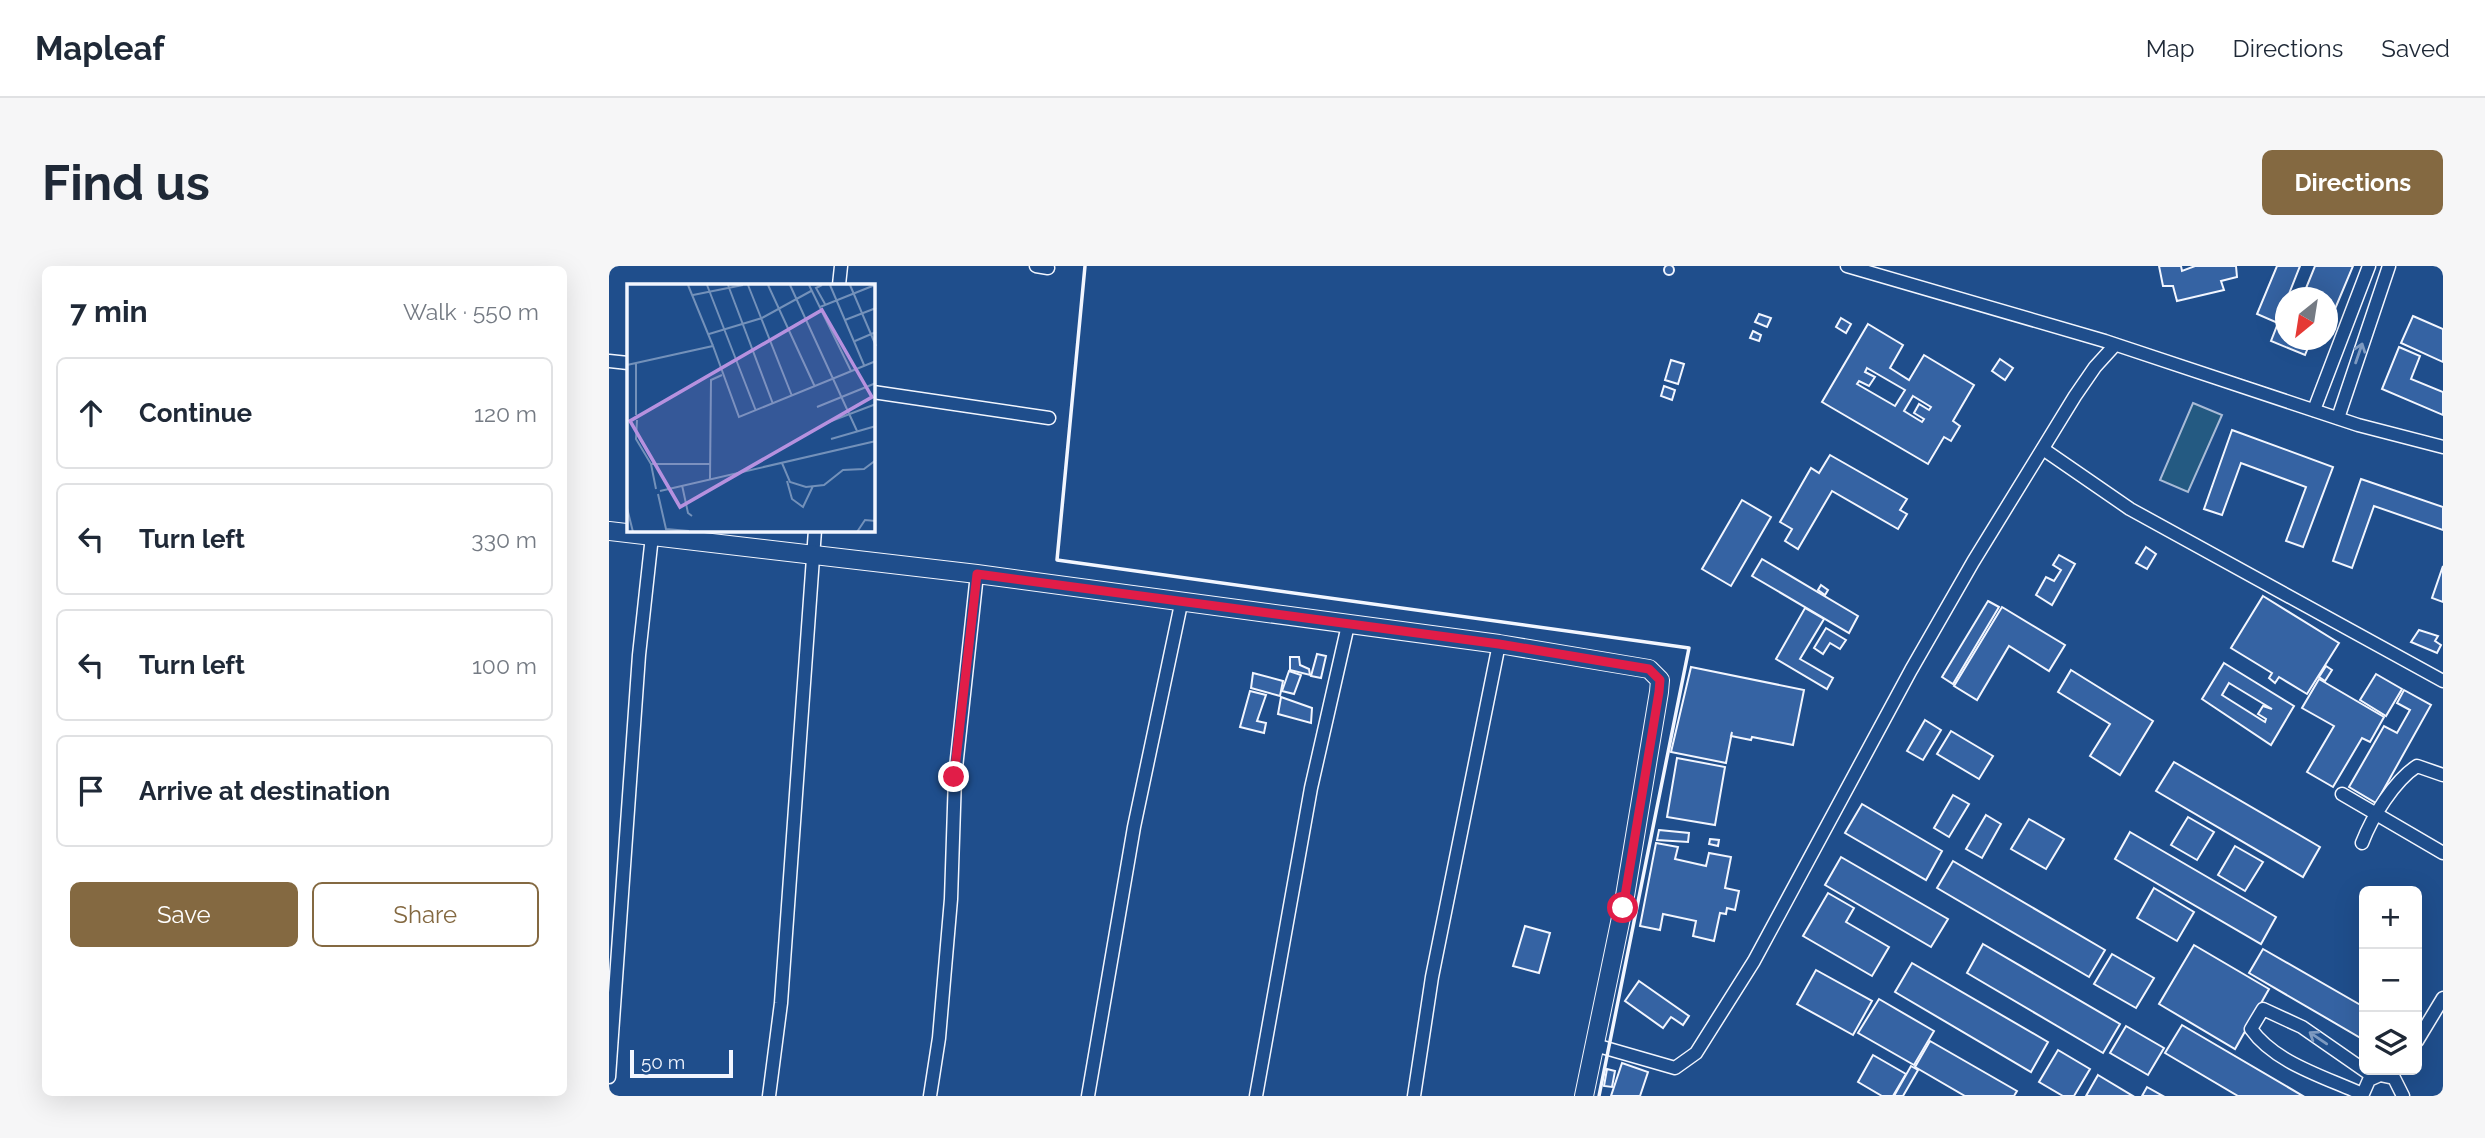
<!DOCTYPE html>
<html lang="en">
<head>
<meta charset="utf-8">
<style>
  body { margin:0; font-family:Raleway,sans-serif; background:#f6f6f7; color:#1f2937 }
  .controls { position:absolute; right:21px; bottom:21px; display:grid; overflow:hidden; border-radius:10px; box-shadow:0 7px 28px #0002 }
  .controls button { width:63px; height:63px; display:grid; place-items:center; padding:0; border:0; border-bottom:2px solid #e0e1e3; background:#fff; color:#1f2937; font:35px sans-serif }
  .compass { position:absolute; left:1666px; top:21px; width:63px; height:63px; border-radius:50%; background:#fff; box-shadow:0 7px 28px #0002; rotate:210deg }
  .scale { position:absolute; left:21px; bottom:18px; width:103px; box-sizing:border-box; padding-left:7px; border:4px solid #f2f6ff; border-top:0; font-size:19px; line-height:24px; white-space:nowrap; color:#f2f6ff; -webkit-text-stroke:5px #1f4e8c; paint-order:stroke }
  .stop { position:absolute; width:21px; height:21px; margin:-16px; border:5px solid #e11d48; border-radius:50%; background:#fff }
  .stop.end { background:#e11d48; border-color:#fff; box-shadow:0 2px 7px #0008 }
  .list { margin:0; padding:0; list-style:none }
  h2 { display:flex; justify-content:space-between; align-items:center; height:91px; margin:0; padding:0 28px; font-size:30px }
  h2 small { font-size:23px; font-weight:400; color:#747a83 }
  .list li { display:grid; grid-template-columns:46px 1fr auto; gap:21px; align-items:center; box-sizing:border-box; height:112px; margin:0 14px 14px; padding:0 14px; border:2px solid #e0e1e3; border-radius:10px }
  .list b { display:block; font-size:26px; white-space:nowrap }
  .list em { font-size:23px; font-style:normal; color:#747a83 }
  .actions { display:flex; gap:14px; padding:21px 28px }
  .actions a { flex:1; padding:16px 0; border:2px solid #846941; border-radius:10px; text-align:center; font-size:24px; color:#846941 }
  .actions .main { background:#846941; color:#fff }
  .icon { flex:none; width:38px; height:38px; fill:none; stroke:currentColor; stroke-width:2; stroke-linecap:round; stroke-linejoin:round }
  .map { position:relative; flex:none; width:1834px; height:830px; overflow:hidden; border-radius:10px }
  header { display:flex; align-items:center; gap:42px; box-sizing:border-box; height:98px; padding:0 35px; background:#fff; border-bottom:2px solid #e0e1e3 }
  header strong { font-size:33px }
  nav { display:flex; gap:38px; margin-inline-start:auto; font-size:24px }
  .intro { display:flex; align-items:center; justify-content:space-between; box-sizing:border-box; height:168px; padding:0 42px }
  h1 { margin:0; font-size:49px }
  .button { padding:18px 32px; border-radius:10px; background:#846941; color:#fff; font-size:24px; font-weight:700 }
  main { display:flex; gap:42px; padding:0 42px }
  aside { flex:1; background:#fff; border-radius:10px; box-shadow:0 7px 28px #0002 }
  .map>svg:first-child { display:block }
  .green { fill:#245a82; stroke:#a8bbd7; stroke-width:2 }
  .building { fill:#3563a3; stroke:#f2f6ff; stroke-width:2; fill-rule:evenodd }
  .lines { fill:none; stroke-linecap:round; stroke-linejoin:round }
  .street-casing { stroke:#f2f6ff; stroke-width:15 }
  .secondary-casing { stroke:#f2f6ff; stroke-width:20 }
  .street { stroke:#1f4e8c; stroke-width:12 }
  .secondary { stroke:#1f4e8c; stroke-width:18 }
  .wall { stroke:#f2f6ff; stroke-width:3.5 }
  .oneway { stroke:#7e9ac0 }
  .route { stroke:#e11d48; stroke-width:9 }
  .inset-road { fill:none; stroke:#7391ba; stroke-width:2 }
  .view { fill:#b691df; fill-opacity:0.15; stroke:#b691df; stroke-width:3.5 }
  .inset-edge { fill:none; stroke:#f2f6ff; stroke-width:3.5 }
</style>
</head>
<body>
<header>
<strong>Mapleaf</strong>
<nav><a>Map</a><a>Directions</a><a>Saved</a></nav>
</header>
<div class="intro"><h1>Find us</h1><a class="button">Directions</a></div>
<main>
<aside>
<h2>7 min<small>Walk · 550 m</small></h2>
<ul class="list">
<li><svg class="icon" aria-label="ahead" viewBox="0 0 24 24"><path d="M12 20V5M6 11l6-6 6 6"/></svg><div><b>Continue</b></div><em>120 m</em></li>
<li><svg class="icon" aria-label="left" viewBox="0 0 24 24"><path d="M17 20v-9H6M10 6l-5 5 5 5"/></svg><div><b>Turn left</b></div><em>330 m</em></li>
<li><svg class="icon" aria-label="left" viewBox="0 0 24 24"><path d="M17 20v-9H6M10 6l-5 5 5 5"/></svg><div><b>Turn left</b></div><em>100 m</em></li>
<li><svg class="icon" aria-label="arrive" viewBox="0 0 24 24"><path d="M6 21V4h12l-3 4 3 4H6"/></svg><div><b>Arrive at destination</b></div></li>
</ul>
<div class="actions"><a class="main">Save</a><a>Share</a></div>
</aside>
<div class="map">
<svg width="1834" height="830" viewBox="0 0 1834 830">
  <rect width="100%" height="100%" fill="#1f4e8c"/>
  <path class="green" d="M1584,137L1613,149L1579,226L1551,214Z"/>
  <g class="building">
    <circle cx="1060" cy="4" r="5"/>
    <path d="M1550,0H1572L1573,5L1586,0H1627L1628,11L1612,15L1615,24L1568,35L1564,20H1554Z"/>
    <path d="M1668,0H1691L1672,48L1676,50V74H1702L1696,89L1662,75L1669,57L1648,48Z"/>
    <path d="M1706,0H1744L1718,62V32H1693Z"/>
    <path d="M1150,48L1162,52L1158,61L1146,56Z"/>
    <path d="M1804,50L1834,63V96L1792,77Z"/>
    <path d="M1232,52L1242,58L1237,67L1227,61Z"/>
    <path d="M1259,58L1294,79L1281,102L1300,114L1315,89L1365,119L1344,155L1351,160L1342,175L1335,171L1319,198L1213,136ZM1258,102L1296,124L1286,140L1248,118L1250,115L1260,120L1266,111L1256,106ZM1304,130L1322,141L1320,144L1310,138L1305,147L1315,153L1313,156L1295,145Z"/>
    <path d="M1144,65L1152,69L1150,75L1141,72Z"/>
    <path d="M1790,81L1811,90L1802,113L1834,126V149L1773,123Z"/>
    <path d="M1391,93L1404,102L1396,114L1383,105Z"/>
    <path d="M1062,94L1075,98L1069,118L1056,114Z"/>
    <path d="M1055,120L1066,124L1063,134L1052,130Z"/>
    <path d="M1623,164L1724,201L1694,281L1677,275L1697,221L1632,197L1613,249L1595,243Z"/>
    <path d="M1221,189L1298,233L1291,244L1298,248L1289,263L1223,225L1189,283L1176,275L1183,263L1171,256L1202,202L1210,207Z"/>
    <path d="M1752,213L1834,241V264L1765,240L1743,302L1724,295Z"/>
    <path d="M1133,234L1162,251L1122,320L1093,303Z"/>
    <path d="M1537,281L1547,288L1538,303L1527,297Z"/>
    <path d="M1450,289L1466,298L1443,339L1427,329L1437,311L1445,315L1452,304L1444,299Z"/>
    <path d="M1153,293L1249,350L1240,367L1143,310Z"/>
    <path d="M1834,300V336L1823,332Z"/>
    <path d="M1212,319L1219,324L1216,329L1209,324Z"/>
    <path d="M1654,330L1730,377L1698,428L1670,411L1666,417L1660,412L1663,407L1622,382Z"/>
    <path d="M1379,335L1390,341L1344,418L1333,411Z"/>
    <path d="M1393,341L1456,379L1440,405L1400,380L1368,434L1345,420Z"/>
    <path d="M1196,342L1215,353L1191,393L1224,412L1218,423L1167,393Z"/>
    <path d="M1217,362L1237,374L1231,383L1221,377L1214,388L1205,382Z"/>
    <path d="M1810,364L1829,370L1826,375L1832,379L1828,387L1802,376Z"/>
    <path d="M708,388L717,390L712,412L702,410Z"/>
    <path d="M681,391H690L691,399L700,403L701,409L681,404Z"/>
    <path d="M1615,397L1685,440L1662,479L1593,433ZM1620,417L1663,443L1654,440L1649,448L1657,453L1656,456L1613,429Z"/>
    <path d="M1717,400L1723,404L1716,415L1710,411Z"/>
    <path d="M1082,401L1195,424L1184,479L1143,471L1142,474L1122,470L1123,466L1117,497L1062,486Z"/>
    <path d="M1462,404L1544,455L1511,509L1481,490L1501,458L1449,426Z"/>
    <path d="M680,405L692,409L685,428L673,425Z"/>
    <path d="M644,407L674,415L671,430L642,422Z"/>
    <path d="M1767,408L1793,423L1777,450L1751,434Z"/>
    <path d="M1710,413L1775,451L1761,476L1753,472L1724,521L1698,506L1725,460L1693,442Z"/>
    <path d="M1795,424L1822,439L1767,537L1740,521L1775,460L1788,467L1801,444L1788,437Z"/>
    <path d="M641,425L657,429L648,455L657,457L655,467L631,461Z"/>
    <path d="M672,431L703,442L702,457L669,448Z"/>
    <path d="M1316,454L1332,464L1314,494L1298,485Z"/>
    <path d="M1342,465L1384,490L1370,513L1328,488Z"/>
    <path d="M1068,492L1116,501L1106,559L1058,551Z"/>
    <path d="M1565,496L1711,581L1694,611L1547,525Z"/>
    <path d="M1344,529L1360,538L1340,571L1325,562Z"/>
    <path d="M1253,538L1333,585L1317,614L1236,567Z"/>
    <path d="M1377,549L1392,558L1373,592L1357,583Z"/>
    <path d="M1579,551L1605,566L1588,594L1562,579Z"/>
    <path d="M1420,553L1455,573L1437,603L1402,583Z"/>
    <path d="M1050,564L1080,567L1079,576L1048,574Z"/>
    <path d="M1521,566L1667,651L1652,678L1506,593Z"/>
    <path d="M1101,573L1110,574L1109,580L1100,578Z"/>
    <path d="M1047,577L1069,581L1066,593L1097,600L1100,587L1122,591L1116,622L1130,625L1126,644L1118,642L1117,648L1111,647L1105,675L1084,670L1087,655L1054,648L1051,664L1031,660Z"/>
    <path d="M1626,580L1654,596L1636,625L1609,609Z"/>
    <path d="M1232,591L1339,653L1322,681L1216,619Z"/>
    <path d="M1344,595L1496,684L1480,711L1328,622Z"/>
    <path d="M1545,622L1585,646L1568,675L1528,652Z"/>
    <path d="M1219,627L1245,642L1237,656L1280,681L1263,710L1194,670Z"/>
    <path d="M916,660L941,667L930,707L904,700Z"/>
    <path d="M1374,678L1511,758L1494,787L1358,707Z"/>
    <path d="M1585,679L1660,723L1626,783L1550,738Z"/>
    <path d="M1654,683L1755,741V774L1640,707Z"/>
    <path d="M1503,688L1545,712L1527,742L1485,718Z"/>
    <path d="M1303,697L1439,776L1422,806L1286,726Z"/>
    <path d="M1207,704L1263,735L1244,769L1188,738Z"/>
    <path d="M1030,715L1080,750L1074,759L1062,751L1054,762L1016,735Z"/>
    <path d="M1270,733L1325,765L1305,799L1249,767Z"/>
    <path d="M1573,759L1694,830H1629L1556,787Z"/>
    <path d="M1517,760L1555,782L1539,809L1501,787Z"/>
    <path d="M1321,775L1408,825L1405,830H1356L1306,801Z"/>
    <path d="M1449,784L1481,803L1465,830H1454L1430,816Z"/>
    <path d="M1264,789L1297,808L1284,830H1273L1249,816Z"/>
    <path d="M1013,797L1039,806L1031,830H1002Z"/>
    <path d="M1302,800L1309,804L1294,830H1285Z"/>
    <path d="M998,803L1006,805L1003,821L995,820Z"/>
    <path d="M1489,809L1524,830H1477Z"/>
    <path d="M1538,821L1554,830H1533Z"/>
  </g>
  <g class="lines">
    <defs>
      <g id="street">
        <path d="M427,0L439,2"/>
        <path d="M1238,0L1496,75L1749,159L1834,181"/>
        <path d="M230,19L232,0"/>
        <path d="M0,95L19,97"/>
        <path d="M264,126L440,152"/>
        <path d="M1705,144L1760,0"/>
        <path d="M1729,152L1780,0"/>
        <path d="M1434,183L1521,243L1834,415"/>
        <path d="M1733,528L1834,587"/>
        <path d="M1753,577C1763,551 1785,515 1808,500L1834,509"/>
        <path d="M1808,775L1834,732"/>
        <path d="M986,779L1066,802L1087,787L1145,695L1302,404L1364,296L1466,130L1486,101L1506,79"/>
        <path d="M0,811L30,389L43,270"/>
        <path d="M1753,828C1716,811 1666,797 1642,763L1654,743L1693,761L1765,811"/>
        <path d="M160,830L172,737L206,264"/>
        <path d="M321,830L330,772L342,633L346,511L368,308"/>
        <path d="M479,830L525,561L572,338"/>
        <path d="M647,830L702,522L739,359"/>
        <path d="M805,830L823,711L890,378"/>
        <path d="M1753,830L1760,814L1771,809L1785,812L1794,830"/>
      </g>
      <path id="secondary" d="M0,265L368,308L890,378L1040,403L1051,414L1050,426L1014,642L975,830"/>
    </defs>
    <use href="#street" class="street-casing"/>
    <use href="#secondary" class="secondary-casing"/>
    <use href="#street" class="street"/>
    <use href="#secondary" class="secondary"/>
    <path class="wall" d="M476,0L448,294L1080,382L990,830"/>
  </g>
  <defs><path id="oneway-shaft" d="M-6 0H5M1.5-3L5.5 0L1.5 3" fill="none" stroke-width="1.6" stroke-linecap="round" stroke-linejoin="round" transform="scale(1.75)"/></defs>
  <g class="oneway">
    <use href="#oneway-shaft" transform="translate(1750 87) rotate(-71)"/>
    <use href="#oneway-shaft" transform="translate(1709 772) rotate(-146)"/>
  </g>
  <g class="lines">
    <path class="route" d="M345,511L368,308L890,378L1040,403L1051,414L1050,426L1014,642"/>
  </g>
  <g transform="translate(18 18)">
    <rect width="248" height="248" fill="#1f4e8c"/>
    <path class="inset-road" d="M61,1L86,62M80,1L129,127M101,1L146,120M121,1L165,112M141,1L188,103M163,1L230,147M182,1L224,87M195,1L189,4L198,20M203,1L237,81M223,1L249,62M66,11L116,1M193,23L248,1M218,36L249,24M82,50L135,34L184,7M228,57L249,48M0,81L86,62L112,133L249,77M190,123L249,99M9,131V79M10,136L9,155L24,180L29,205M199,139L249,120M204,155L249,142M155,179L163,198L179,203L197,201L216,186L237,185L249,176M24,180H84M83,195L84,96L95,91M160,197L165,215L176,223L186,202M55,201L61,229L65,232M33,207L249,157M31,210L39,245L62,247M0,224L6,248M230,248L238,236L249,237"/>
    <path class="view" d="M195,26L245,113L53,223L3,137Z"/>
    <rect width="248" height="248" class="inset-edge"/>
  </g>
</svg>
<div class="controls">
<button>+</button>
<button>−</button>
<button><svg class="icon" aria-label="layers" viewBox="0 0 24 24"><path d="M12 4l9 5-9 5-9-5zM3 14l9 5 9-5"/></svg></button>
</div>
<svg class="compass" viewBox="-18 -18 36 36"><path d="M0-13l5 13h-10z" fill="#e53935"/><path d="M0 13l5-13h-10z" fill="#747a83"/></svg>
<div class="scale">50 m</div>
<div class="stop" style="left:1014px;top:642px"></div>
<div class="stop end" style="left:345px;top:511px"></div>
</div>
</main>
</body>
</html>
